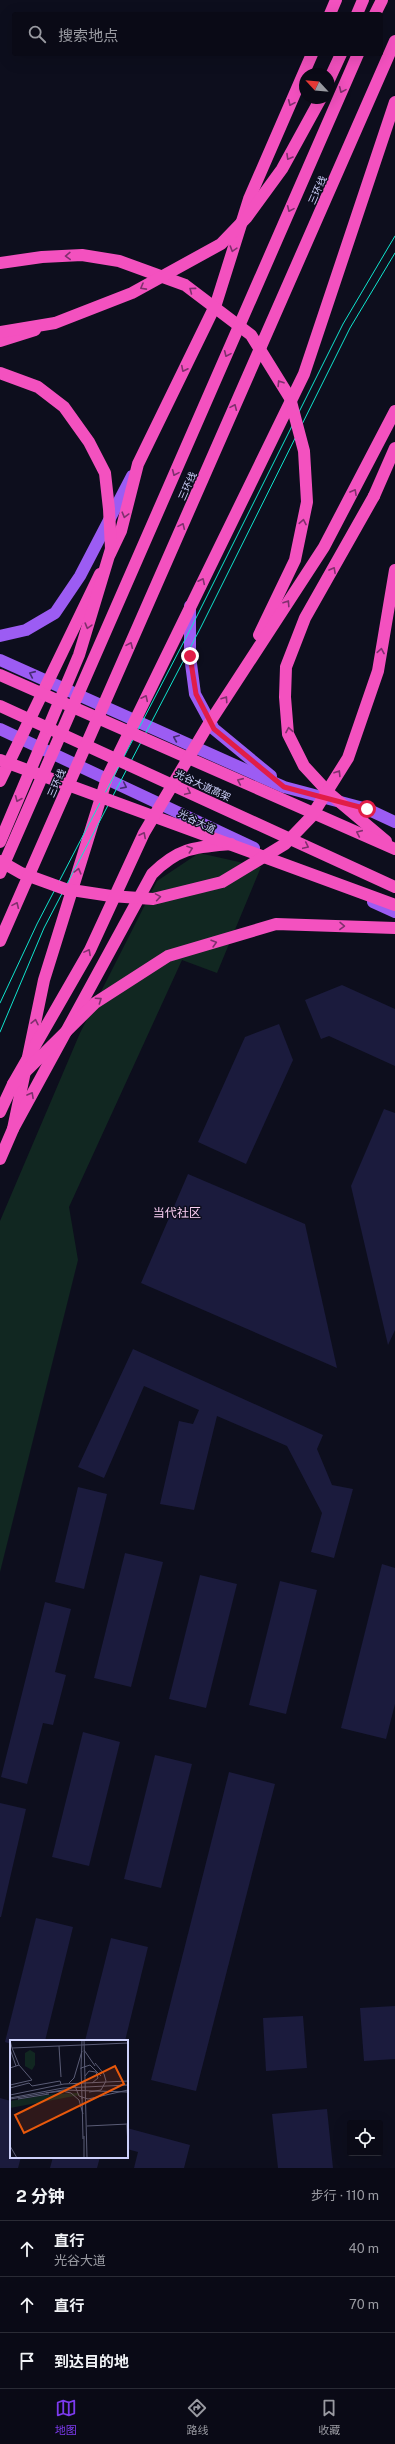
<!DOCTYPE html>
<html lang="zh">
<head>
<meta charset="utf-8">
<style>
  body { margin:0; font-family:"Public Sans","Noto Sans SC",sans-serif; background:#181823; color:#f1f3f6 }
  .controls { position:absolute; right:12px; bottom:12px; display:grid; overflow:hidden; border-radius:4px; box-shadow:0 4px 16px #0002 }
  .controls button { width:36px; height:36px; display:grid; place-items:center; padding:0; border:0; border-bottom:1px solid #2a2b35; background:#0a0a16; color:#f1f3f6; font:20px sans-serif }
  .compass { position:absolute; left:299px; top:68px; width:36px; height:36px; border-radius:50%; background:#0a0a16; box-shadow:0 4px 16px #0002; rotate:296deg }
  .stop { position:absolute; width:12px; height:12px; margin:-9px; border:3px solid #e11d48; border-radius:50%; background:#fff }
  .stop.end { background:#e11d48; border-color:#fff; box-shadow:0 1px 4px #0008 }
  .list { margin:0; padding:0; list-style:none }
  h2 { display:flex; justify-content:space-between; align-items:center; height:52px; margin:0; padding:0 16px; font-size:17px }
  h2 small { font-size:13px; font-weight:400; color:#999aa1 }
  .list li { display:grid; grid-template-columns:26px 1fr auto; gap:12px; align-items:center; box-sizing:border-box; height:56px; padding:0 16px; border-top:1px solid #2a2b35 }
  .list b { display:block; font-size:15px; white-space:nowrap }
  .list p { margin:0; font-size:13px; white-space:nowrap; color:#999aa1 }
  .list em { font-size:13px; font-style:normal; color:#999aa1 }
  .icon { flex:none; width:22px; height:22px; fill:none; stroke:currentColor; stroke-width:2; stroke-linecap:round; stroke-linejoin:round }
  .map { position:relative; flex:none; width:395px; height:2168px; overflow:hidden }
  .search { position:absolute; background:#0a0a16; box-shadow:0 4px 16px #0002; left:12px; right:12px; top:12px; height:44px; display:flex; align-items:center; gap:10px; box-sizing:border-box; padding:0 14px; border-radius:4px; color:#999aa1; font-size:15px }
  .sheet { height:220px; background:#0a0a16 }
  nav { display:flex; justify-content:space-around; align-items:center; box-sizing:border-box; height:56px; border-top:1px solid #2a2b35; background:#0a0a16; font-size:11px; color:#999aa1 }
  nav a { display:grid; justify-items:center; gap:2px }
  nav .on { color:#7c3aed }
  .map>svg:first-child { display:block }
  .green { fill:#112721 }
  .building { fill:#1b1b3d }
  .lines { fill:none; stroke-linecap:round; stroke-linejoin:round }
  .primary { stroke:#9c5cf3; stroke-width:12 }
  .highway { stroke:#f351bf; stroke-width:12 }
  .tram { stroke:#10e4ce; stroke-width:1 }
  .highway-bridge { stroke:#f351bf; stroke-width:12 }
  .oneway { stroke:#80306e }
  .oneway2 { stroke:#462d73 }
  .route { stroke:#e11d48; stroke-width:5 }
  .labels { text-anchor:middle; stroke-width:3; stroke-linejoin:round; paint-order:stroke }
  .street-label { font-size:10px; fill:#cdd1fb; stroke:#0d0e1d }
  .quarter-label { font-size:12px; fill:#fccff4; stroke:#0d0e1d }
  .inset-road { fill:none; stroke:#5a5c76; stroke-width:1 }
  .view { fill:#e8590c; fill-opacity:0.15; stroke:#e8590c; stroke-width:2 }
  .inset-edge { fill:none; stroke:#cdd1fb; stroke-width:2 }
</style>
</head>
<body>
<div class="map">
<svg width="395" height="2168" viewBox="0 0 395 2168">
  <rect width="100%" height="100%" fill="#0d0e1d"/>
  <path class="green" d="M199,853L261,867L217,973L182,960L69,1207L78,1260L0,1572V1221L80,1033L157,881Z"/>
  <g class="building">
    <path d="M342,985L395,1009V1066L329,1036L321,1039L305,1000Z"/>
    <path d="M279,1024L293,1060L246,1164L198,1142L245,1037Z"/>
    <path d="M384,1109L395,1113V1330L388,1345L351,1186Z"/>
    <path d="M188,1174L305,1224L337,1368L141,1283Z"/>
    <path d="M133,1349L323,1435L317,1449L332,1485L353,1489L334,1558L311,1552L322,1513L287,1446L217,1416L194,1510L160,1504L179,1421L193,1424L199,1410L144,1386L104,1478L78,1467Z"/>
    <path d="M78,1487L107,1494L84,1589L55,1582Z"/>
    <path d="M125,1553L163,1562L131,1687L94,1678Z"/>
    <path d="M382,1564L395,1568V1704L386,1739L341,1728Z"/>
    <path d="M200,1575L237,1584L206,1708L169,1699Z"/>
    <path d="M280,1581L317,1590L286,1714L249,1705Z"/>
    <path d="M45,1602L71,1609L55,1672L66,1675L53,1725L43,1723L27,1784L1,1777Z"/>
    <path d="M83,1732L120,1742L89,1866L52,1857Z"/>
    <path d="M155,1755L192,1764L161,1888L124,1879Z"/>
    <path d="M229,1772L275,1784L196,2091L151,2080Z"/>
    <path d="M0,1803L26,1809L1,1917H0Z"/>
    <path d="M36,1918L73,1927L45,2041H11V2044L5,2042Z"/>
    <path d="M111,1938L148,1947L125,2041H85Z"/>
    <path d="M395,2006V2059L364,2061L360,2008Z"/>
    <path d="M303,2016L307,2068L266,2071L263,2018Z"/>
    <path d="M0,2098L11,2101V2157H21L18,2168H0Z"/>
    <path d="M327,2109L333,2168H278L272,2114Z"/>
    <path d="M127,2128L190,2145L184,2168H134L138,2152L127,2149Z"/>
    <path d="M53,2157H100L97,2168H50Z"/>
  </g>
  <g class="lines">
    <g class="primary">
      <path d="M190,606V656L195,694L214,729L271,776"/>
      <path d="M0,636L26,630L55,613L80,576L132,476"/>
      <path d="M0,660L284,787L367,809L395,822"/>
      <path d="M0,729L254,848"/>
      <path d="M373,902L395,912"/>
    </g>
    <g class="highway">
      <path d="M330,14L336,0"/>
      <path d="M357,14L363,0"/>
      <path d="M375,14L382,0"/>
      <path d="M329,80L341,54"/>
      <path d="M0,341L35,330"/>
      <path d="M374,496L395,448"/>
      <path d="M110,554L121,531L138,464L216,304L249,199L312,54"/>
      <path d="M0,781L100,574"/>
      <path d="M13,1129L44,980L107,778L304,374L395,102"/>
      <path d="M0,1159L13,1129L152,874C179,847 196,847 231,844"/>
    </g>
    <g class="tram">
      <path d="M0,1003L37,924L193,624L343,324L395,236"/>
      <path d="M0,1032L44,928L201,627L350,328L395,253"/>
    </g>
    <g class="highway-bridge">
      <path d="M0,263L42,257L82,255L119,261L185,285L251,335L290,398L304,451L307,502L295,560L259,635"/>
      <path d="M0,332L55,323L132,293L221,244L247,217L282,169L321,98"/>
      <path d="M0,373L38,387L64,407L89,442L105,473L109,509L111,549L79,655L0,842"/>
      <path d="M374,496L305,618L286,667L285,697L288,734L304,766L329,793L386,841"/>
      <path d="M0,675L395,849"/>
      <path d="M0,706L395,887"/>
      <path d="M0,760L395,905"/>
      <path d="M0,861L21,873L65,889L111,896L153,899L222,882L285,844L311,817L348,758L378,671L395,570"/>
      <path d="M0,873L358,54"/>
      <path d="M0,941L395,41"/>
      <path d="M13,1084L90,950L144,833L208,725L324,547L395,411"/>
      <path d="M0,1112L13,1084L95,1003L168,956L276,924L395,928"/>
    </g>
  </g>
  <defs><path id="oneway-chevron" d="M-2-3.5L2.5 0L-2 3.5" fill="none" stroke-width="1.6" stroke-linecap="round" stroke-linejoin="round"/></defs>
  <g class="oneway">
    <use href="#oneway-chevron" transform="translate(342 90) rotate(114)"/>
    <use href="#oneway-chevron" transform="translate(291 103) rotate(114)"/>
    <use href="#oneway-chevron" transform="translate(289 157) rotate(120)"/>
    <use href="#oneway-chevron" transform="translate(290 209) rotate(114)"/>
    <use href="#oneway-chevron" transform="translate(233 249) rotate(107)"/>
    <use href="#oneway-chevron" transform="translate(68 256) rotate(178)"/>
    <use href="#oneway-chevron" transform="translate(143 287) rotate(151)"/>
    <use href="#oneway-chevron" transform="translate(192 290) rotate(-143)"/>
    <use href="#oneway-chevron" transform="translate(227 354) rotate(114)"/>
    <use href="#oneway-chevron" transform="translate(184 369) rotate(117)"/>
    <use href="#oneway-chevron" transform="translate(280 383) rotate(-122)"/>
    <use href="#oneway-chevron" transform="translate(234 407) rotate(-66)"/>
    <use href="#oneway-chevron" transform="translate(175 473) rotate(114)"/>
    <use href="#oneway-chevron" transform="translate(354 492) rotate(-61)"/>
    <use href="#oneway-chevron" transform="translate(125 515) rotate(105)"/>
    <use href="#oneway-chevron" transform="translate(303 522) rotate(-79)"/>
    <use href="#oneway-chevron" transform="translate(182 526) rotate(-66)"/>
    <use href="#oneway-chevron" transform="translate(333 570) rotate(-61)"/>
    <use href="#oneway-chevron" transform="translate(202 581) rotate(-64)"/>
    <use href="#oneway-chevron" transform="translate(287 603) rotate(-57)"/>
    <use href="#oneway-chevron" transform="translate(88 626) rotate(106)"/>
    <use href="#oneway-chevron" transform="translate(130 645) rotate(-66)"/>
    <use href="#oneway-chevron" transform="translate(381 651) rotate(-80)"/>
    <use href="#oneway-chevron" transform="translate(145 698) rotate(-64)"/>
    <use href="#oneway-chevron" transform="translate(225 699) rotate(-56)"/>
    <use href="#oneway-chevron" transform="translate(289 730) rotate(-100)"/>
    <use href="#oneway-chevron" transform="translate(338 773) rotate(-58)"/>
    <use href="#oneway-chevron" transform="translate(240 781) rotate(-156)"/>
    <use href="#oneway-chevron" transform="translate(188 792) rotate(25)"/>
    <use href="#oneway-chevron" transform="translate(18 799) rotate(113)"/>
    <use href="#oneway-chevron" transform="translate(359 833) rotate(-156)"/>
    <use href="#oneway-chevron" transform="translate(143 835) rotate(-63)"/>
    <use href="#oneway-chevron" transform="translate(306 846) rotate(25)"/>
    <use href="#oneway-chevron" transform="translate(190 849) rotate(-19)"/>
    <use href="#oneway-chevron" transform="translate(78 871) rotate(-75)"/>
    <use href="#oneway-chevron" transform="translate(158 897) rotate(-9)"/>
    <use href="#oneway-chevron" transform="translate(16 905) rotate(-66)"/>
    <use href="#oneway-chevron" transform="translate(342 926) rotate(1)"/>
    <use href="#oneway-chevron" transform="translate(214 943) rotate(-16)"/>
    <use href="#oneway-chevron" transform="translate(88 952) rotate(-62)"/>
    <use href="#oneway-chevron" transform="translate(99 1000) rotate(-34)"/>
    <use href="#oneway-chevron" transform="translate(35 1022) rotate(-78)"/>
    <use href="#oneway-chevron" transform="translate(31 1095) rotate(-61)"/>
  </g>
  <g class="oneway2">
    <use href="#oneway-chevron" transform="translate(32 674) rotate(-156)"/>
    <use href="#oneway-chevron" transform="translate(176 738) rotate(-157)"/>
    <use href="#oneway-chevron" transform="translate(124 786) rotate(26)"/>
  </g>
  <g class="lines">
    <path class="route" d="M190,656L196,694L214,729L284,787L367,809"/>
  </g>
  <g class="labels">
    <g class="street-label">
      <text transform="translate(317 190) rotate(-66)" y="4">三环线</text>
      <text transform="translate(187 486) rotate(-66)" y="4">三环线</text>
      <text transform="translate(56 783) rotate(-66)" y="4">三环线</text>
      <text transform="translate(203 785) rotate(25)" y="4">光谷大道高架</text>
      <text transform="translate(197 821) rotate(26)" y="4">光谷大道</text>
    </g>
    <g class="quarter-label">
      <text x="177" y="1217">当代社区</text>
    </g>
  </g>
  <g transform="translate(10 2040)">
    <rect width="118" height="118" fill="#0d0e1d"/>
    <path d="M20,10L25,13V25L22,30L15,26V13ZM68,53L70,55L0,68V61L43,54Z" fill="#112721"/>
    <path class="inset-road" d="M0,0L2,8L118,3M74,0L77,118M49,6L51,37M2,8L9,25M0,9L6,26M74,10L85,26M0,28L9,25L22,40L0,45M71,29L72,0M75,36L79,31L86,32L88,38L82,43M59,43L64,38L72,11M65,46L69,56L78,59L118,50M0,48L19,43L22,46L50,41L51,44M79,52L91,50L96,41L94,34L85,23M36,53L52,51L61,53L69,60L73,74M0,55L54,44L118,41M72,57L73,99M0,58L53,48L118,45M0,59L53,50L118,52M8,59L39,54M72,59L71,28L80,25L91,36M117,85L118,108M77,86L118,84M74,96V118M0,106L7,118"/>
    <path class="view" d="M105,26L114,44L14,93L5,75Z"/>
    <rect width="118" height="118" class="inset-edge"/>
  </g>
</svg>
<div class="controls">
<button><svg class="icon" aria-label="locate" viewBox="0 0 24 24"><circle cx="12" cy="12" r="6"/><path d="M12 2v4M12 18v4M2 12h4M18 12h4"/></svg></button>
</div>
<svg class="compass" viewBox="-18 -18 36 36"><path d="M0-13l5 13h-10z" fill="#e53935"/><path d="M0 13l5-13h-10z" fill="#999aa1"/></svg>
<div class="stop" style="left:367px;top:809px"></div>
<div class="stop end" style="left:190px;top:656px"></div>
<div class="search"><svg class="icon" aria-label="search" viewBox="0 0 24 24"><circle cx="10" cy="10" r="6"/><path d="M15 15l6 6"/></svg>搜索地点</div>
</div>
<section class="sheet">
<h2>2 分钟<small>步行 · 110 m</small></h2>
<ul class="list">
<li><svg class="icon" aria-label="ahead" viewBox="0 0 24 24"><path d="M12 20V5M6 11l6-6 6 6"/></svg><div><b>直行</b><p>光谷大道</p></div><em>40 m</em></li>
<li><svg class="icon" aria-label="ahead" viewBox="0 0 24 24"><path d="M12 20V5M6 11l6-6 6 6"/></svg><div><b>直行</b></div><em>70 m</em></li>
<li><svg class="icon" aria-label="arrive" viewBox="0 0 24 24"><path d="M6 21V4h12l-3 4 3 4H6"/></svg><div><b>到达目的地</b></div></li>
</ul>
</section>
<nav>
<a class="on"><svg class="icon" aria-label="map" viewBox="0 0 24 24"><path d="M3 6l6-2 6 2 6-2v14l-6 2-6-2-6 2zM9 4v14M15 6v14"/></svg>地图</a>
<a><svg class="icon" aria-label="directions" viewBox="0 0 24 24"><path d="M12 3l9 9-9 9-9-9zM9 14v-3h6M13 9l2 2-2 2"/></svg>路线</a>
<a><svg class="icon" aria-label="saved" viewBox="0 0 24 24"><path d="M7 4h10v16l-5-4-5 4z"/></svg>收藏</a>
</nav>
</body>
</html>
